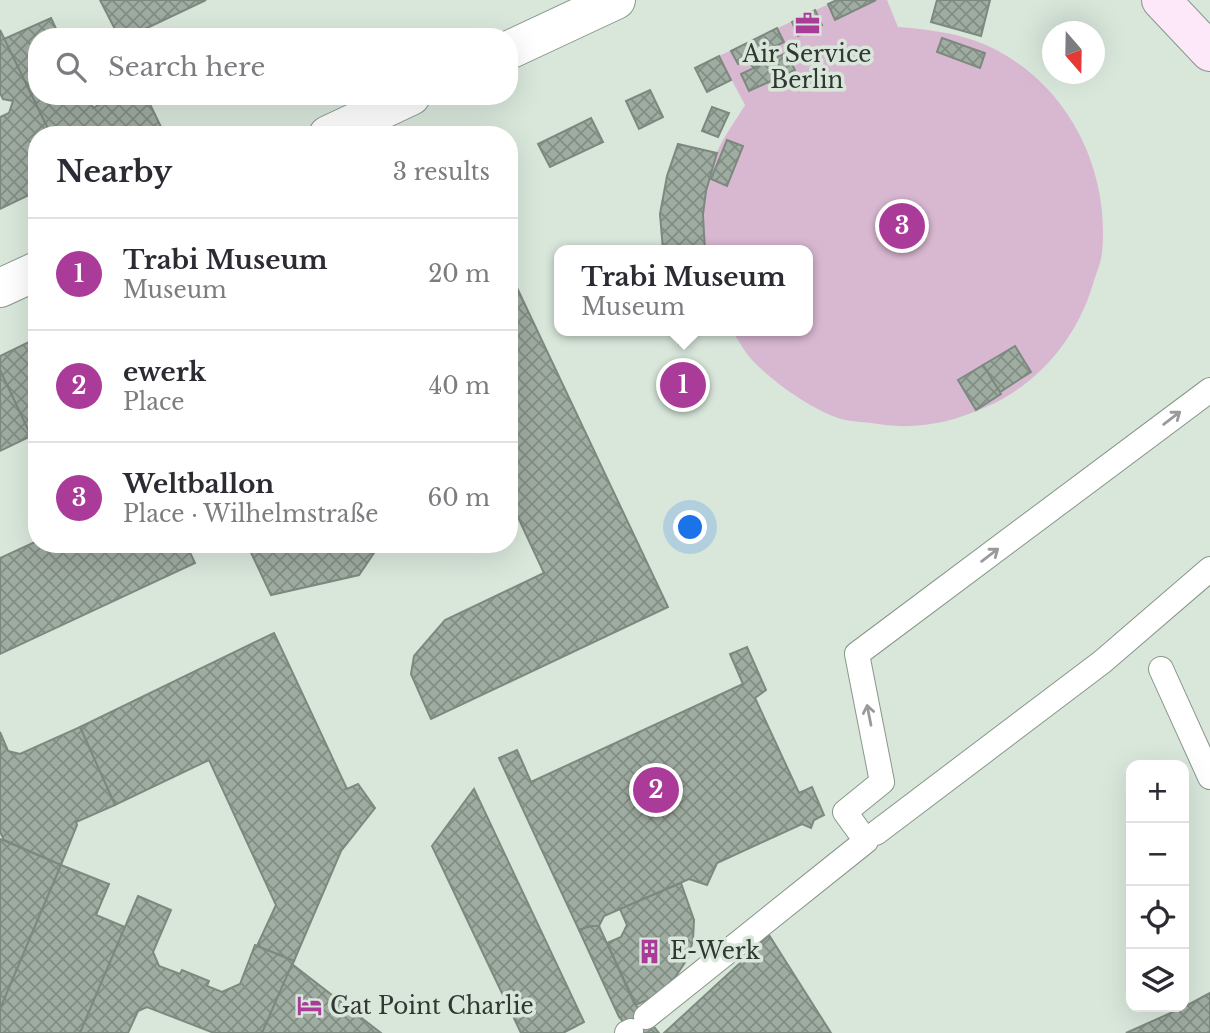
<!DOCTYPE html>
<html lang="en">
<head>
<meta charset="utf-8">
<style>
  body { margin:0; font-family:"Libre Baskerville",serif; background:#f7f7f7; color:#2b2b33 }
  .controls { position:absolute; right:21px; bottom:21px; display:grid; overflow:hidden; border-radius:14px; box-shadow:0 7px 28px #0002 }
  .controls button { width:63px; height:63px; display:grid; place-items:center; padding:0; border:0; border-bottom:2px solid #e1e1e2; background:#fff; color:#2b2b33; font:35px sans-serif }
  .compass { position:absolute; left:1042px; top:21px; width:63px; height:63px; border-radius:50%; background:#fff; box-shadow:0 7px 28px #0002; rotate:160deg }
  .you { position:absolute; left:691px; top:528px; width:24px; height:24px; margin:-18px; border:5px solid #fff; border-radius:50%; background:#1a73e8; box-shadow:0 0 0 10px #1a73e833 }
  .badge { display:grid; place-items:center; width:46px; height:46px; border-radius:50%; background:#aa3b99; color:#fff; font-size:23px; font-weight:700 }
  .pin { position:absolute; translate:-50% -50%; border:4px solid #fff; box-shadow:0 2px 7px #0006 }
  .popup { position:absolute; left:554px; top:245px; width:259px; height:91px; box-sizing:border-box; display:grid; place-content:center; border-radius:14px; background:#fff; filter:drop-shadow(0 2px 5px #0005); font-size:23px; white-space:nowrap; color:#7c7c81 }
  .popup b { font-size:26px; color:#2b2b33 }
  .popup::after { content:''; position:absolute; left:50%; top:100%; margin-left:-14px; border:14px solid transparent; border-top-color:#fff }
  .list { margin:0; padding:0; list-style:none }
  h2 { display:flex; justify-content:space-between; align-items:center; height:91px; margin:0; padding:0 28px; font-size:30px }
  h2 small { font-size:23px; font-weight:400; color:#7c7c81 }
  .list li { display:grid; grid-template-columns:46px 1fr auto; gap:21px; align-items:center; box-sizing:border-box; height:112px; padding:0 28px; border-top:2px solid #e1e1e2 }
  .list b { display:block; font-size:26px; white-space:nowrap }
  .list p { margin:0; font-size:23px; white-space:nowrap; color:#7c7c81 }
  .list em { font-size:23px; font-style:normal; color:#7c7c81 }
  .icon { flex:none; width:38px; height:38px; fill:none; stroke:currentColor; stroke-width:2; stroke-linecap:round; stroke-linejoin:round }
  .map { position:relative; flex:none; width:1210px; height:1033px; overflow:hidden }
  .search { position:absolute; background:#fff; box-shadow:0 7px 28px #0002; left:28px; top:28px; width:490px; height:77px; display:flex; align-items:center; gap:18px; box-sizing:border-box; padding:0 24px; border-radius:28px; color:#7c7c81; font-size:26px }
  .panel { position:absolute; background:#fff; box-shadow:0 7px 28px #0002; left:28px; top:126px; width:490px; height:427px; border-radius:28px }
  .map>svg:first-child { display:block }
  .green { fill:#d8b8d1 }
  .building { fill:url(#building-cross-hatch); stroke:#7c897f; stroke-width:2 }
  .lines { fill:none; stroke-linecap:round; stroke-linejoin:round }
  .lane-casing { stroke:#88968b; stroke-width:26 }
  .street-casing { stroke:#88968b; stroke-width:40 }
  .secondary-casing { stroke:#88968b; stroke-width:40 }
  .lane { stroke:#fff; stroke-width:24 }
  .street { stroke:#fff; stroke-width:38 }
  .secondary { stroke:#fde8f9; stroke-width:38 }
  .oneway { stroke:#989b99 }
  .labels { text-anchor:middle; stroke-width:7; stroke-linejoin:round; paint-order:stroke }
  .poi-label { font-size:23px; fill:#313733; stroke:#d9e7db; text-anchor:start }
</style>
</head>
<body>
<div class="map">
<svg width="1210" height="1033" viewBox="0 0 1210 1033">
  <defs>
    <pattern id="building-cross-hatch" width="8" height="8" patternUnits="userSpaceOnUse" patternTransform="scale(1.75)"><rect width="8" height="8" fill="#9faca1"/><path d="M0 0l8 8M0 8l8-8" fill="none" stroke="#828d84"/></pattern>
  </defs>
  <rect width="100%" height="100%" fill="#d9e7db"/>
  <path class="green" d="M837,0H887L898,27C924,29 951,32 976,41C1062,73 1111,164 1102,253C1101,263 1096,274 1093,284C1077,338 1039,384 986,407C950,423 917,430 878,424C866,422 853,422 841,419C811,409 775,384 753,361C745,353 739,341 732,331H807V250H705C703,217 703,184 717,152C724,136 736,120 745,105L719,56Z"/>
  <g class="building">
    <path d="M100,0H206L128,37H119Z"/>
    <path d="M837,0H876L835,20L828,4Z"/>
    <path d="M937,0H990L981,36L931,22Z"/>
    <path d="M815,10L822,25L798,36L792,22Z"/>
    <path d="M51,18L60,37H37V96H88L93,108L117,96H146L163,131L155,135H51L4,39Z"/>
    <path d="M777,28L784,42L738,64L731,51Z"/>
    <path d="M0,30L51,135H37V191L0,209V117L9,113L13,101L3,99L0,93Z"/>
    <path d="M942,38L985,53L980,68L937,52Z"/>
    <path d="M770,49L775,58L753,68L749,59Z"/>
    <path d="M786,53L795,70L749,91L741,74Z"/>
    <path d="M719,56L731,80L707,92L695,68Z"/>
    <path d="M650,90L663,117L639,129L626,101Z"/>
    <path d="M712,107L729,113L718,137L702,131Z"/>
    <path d="M591,118L603,142L550,167L538,144Z"/>
    <path d="M727,140L743,146L727,186L711,179Z"/>
    <path d="M678,144L717,153L706,191L703,215L705,250H663L660,214L667,176Z"/>
    <path d="M510,273L668,607L431,719L411,674L414,656L445,620L544,573L509,498Z"/>
    <path d="M674,331H687L691,339L679,344Z"/>
    <path d="M37,338V437L32,439L0,370V356Z"/>
    <path d="M1015,346L1031,372L1000,392L983,365Z"/>
    <path d="M983,365L1001,394L976,410L958,380Z"/>
    <path d="M0,370L31,436L0,451Z"/>
    <path d="M37,541V544H186L195,563L0,654V558Z"/>
    <path d="M251,544H380L359,575L271,595L248,546Z"/>
    <path d="M274,633L347,789L358,784L375,808L341,851L294,961L257,946L276,905L209,760L115,805L80,727Z"/>
    <path d="M747,647L766,690L755,698L799,793L812,787L824,815L814,820L811,828L802,824L717,863L707,885L689,879L604,916L599,926H591L579,930L499,758L517,750L531,782L743,684L730,654Z"/>
    <path d="M80,727L115,805L76,822L77,825L61,865L4,840L0,832V732L8,751L20,754Z"/>
    <path d="M474,789L584,1022L563,1033H521L432,846Z"/>
    <path d="M0,839L61,865L0,1009Z"/>
    <path d="M61,865L109,884L96,915L125,927L80,1033H0V1009Z"/>
    <path d="M681,883L694,920L693,940L688,958L669,986L658,995L636,1005L607,943L621,937L627,925L620,909Z"/>
    <path d="M138,896L171,910L153,952L159,966L180,974L182,970L209,981L207,986L222,992L240,984L255,945L294,961L262,1033H214L147,1007L138,1011L128,1033H80Z"/>
    <path d="M591,926H599L634,1003L659,1033H633L619,1017L579,930Z"/>
    <path d="M769,935L831,1033H664L739,964Z"/>
    <path d="M292,964L310,978L381,1033H262Z"/>
    <path d="M1210,993V1033H1126L1184,1007Z"/>
  </g>
  <g class="lines">
    <defs>
      <g id="lane">
        <path d="M1161,669L1210,777"/>
        <path d="M876,833L1102,662L1210,569"/>
        <path d="M646,1017L866,841L845,812L882,782L857,654L1210,390"/>
        <path d="M627,1033L631,1031"/>
      </g>
      <g id="street">
        <path d="M509,50L616,0"/>
        <path d="M328,135L411,96"/>
        <path d="M0,288L37,271"/>
      </g>
      <path id="secondary" d="M1161,0L1210,52"/>
    </defs>
    <use href="#lane" class="lane-casing"/>
    <use href="#street" class="street-casing"/>
    <use href="#secondary" class="secondary-casing"/>
    <use href="#lane" class="lane"/>
    <use href="#street" class="street"/>
    <use href="#secondary" class="secondary"/>
  </g>
  <defs><path id="oneway-shaft" d="M-6 0H5M1.5-3L5.5 0L1.5 3" fill="none" stroke-width="1.6" stroke-linecap="round" stroke-linejoin="round" transform="scale(1.75)"/></defs>
  <g class="oneway">
    <use href="#oneway-shaft" transform="translate(1172 418) rotate(-37)"/>
    <use href="#oneway-shaft" transform="translate(990 555) rotate(-37)"/>
    <use href="#oneway-shaft" transform="translate(869 715) rotate(-101)"/>
  </g>
  <defs>
    <symbol id="office-bare" viewBox="-9 -9 18 18"><path d="M-6-3h4V-5.5h4V-3h4V5H-6ZM-1-4.5V-3h2v-1.5ZM-6 0V1H6V0Z" fill="#aa3b99" stroke="#d9e7db" stroke-width="2.5" paint-order="stroke"/></symbol>
    <symbol id="building-bare" viewBox="-9 -9 18 18"><path d="M-4-6H4V6H1V3H-1V6H-4ZM-2.5-4.3h1.7v1.8h-1.7ZM.8-4.3h1.7v1.8H.8ZM-2.5-1h1.7V.8h-1.7ZM.8-1h1.7V.8H.8Z" fill="#aa3b99" stroke="#d9e7db" stroke-width="2.5" paint-order="stroke"/></symbol>
    <symbol id="hotel-bare" viewBox="-9 -9 18 18"><path d="M-6-4.5h1.5V1H6V5H4.5V3h-9V5H-6ZM-4 0a1.8 1.8 0 1 1 3.6 0ZM.5 0V-2.5h3Q6-2.5 6 0Z" fill="#aa3b99" stroke="#d9e7db" stroke-width="2.5" paint-order="stroke"/></symbol>
  </defs>
  <g fill-rule="evenodd">
    <use href="#office-bare" x="790" y="6" width="35" height="35"/>
    <use href="#building-bare" x="632" y="934" width="35" height="35"/>
    <use href="#hotel-bare" x="292" y="988" width="35" height="35"/>
  </g>
  <g class="labels">
    <g class="poi-label">
      <text x="807" y="62" text-anchor="middle">Air Service<tspan x="807" dy="26">Berlin</tspan></text>
      <text x="670" y="959">E-Werk</text>
      <text x="330" y="1014">Gat Point Charlie</text>
    </g>
  </g>
</svg>
<div class="controls">
<button>+</button>
<button>−</button>
<button><svg class="icon" aria-label="locate" viewBox="0 0 24 24"><circle cx="12" cy="12" r="6"/><path d="M12 2v4M12 18v4M2 12h4M18 12h4"/></svg></button>
<button><svg class="icon" aria-label="layers" viewBox="0 0 24 24"><path d="M12 4l9 5-9 5-9-5zM3 14l9 5 9-5"/></svg></button>
</div>
<svg class="compass" viewBox="-18 -18 36 36"><path d="M0-13l5 13h-10z" fill="#e53935"/><path d="M0 13l5-13h-10z" fill="#7c7c81"/></svg>
<div class="you"></div>
<div class="pin badge" style="left:683px;top:385px">1</div>
<div class="popup"><b>Trabi Museum</b>Museum</div>
<div class="pin badge" style="left:656px;top:790px">2</div>
<div class="pin badge" style="left:902px;top:226px">3</div>
<div class="search"><svg class="icon" aria-label="search" viewBox="0 0 24 24"><circle cx="10" cy="10" r="6"/><path d="M15 15l6 6"/></svg>Search here</div>
<section class="panel">
<h2>Nearby<small>3 results</small></h2>
<ul class="list">
<li><span class="badge">1</span><div><b>Trabi Museum</b><p>Museum</p></div><em>20 m</em></li>
<li><span class="badge">2</span><div><b>ewerk</b><p>Place</p></div><em>40 m</em></li>
<li><span class="badge">3</span><div><b>Weltballon</b><p>Place · Wilhelmstraße</p></div><em>60 m</em></li>
</ul>
</section>
</div>
</body>
</html>
